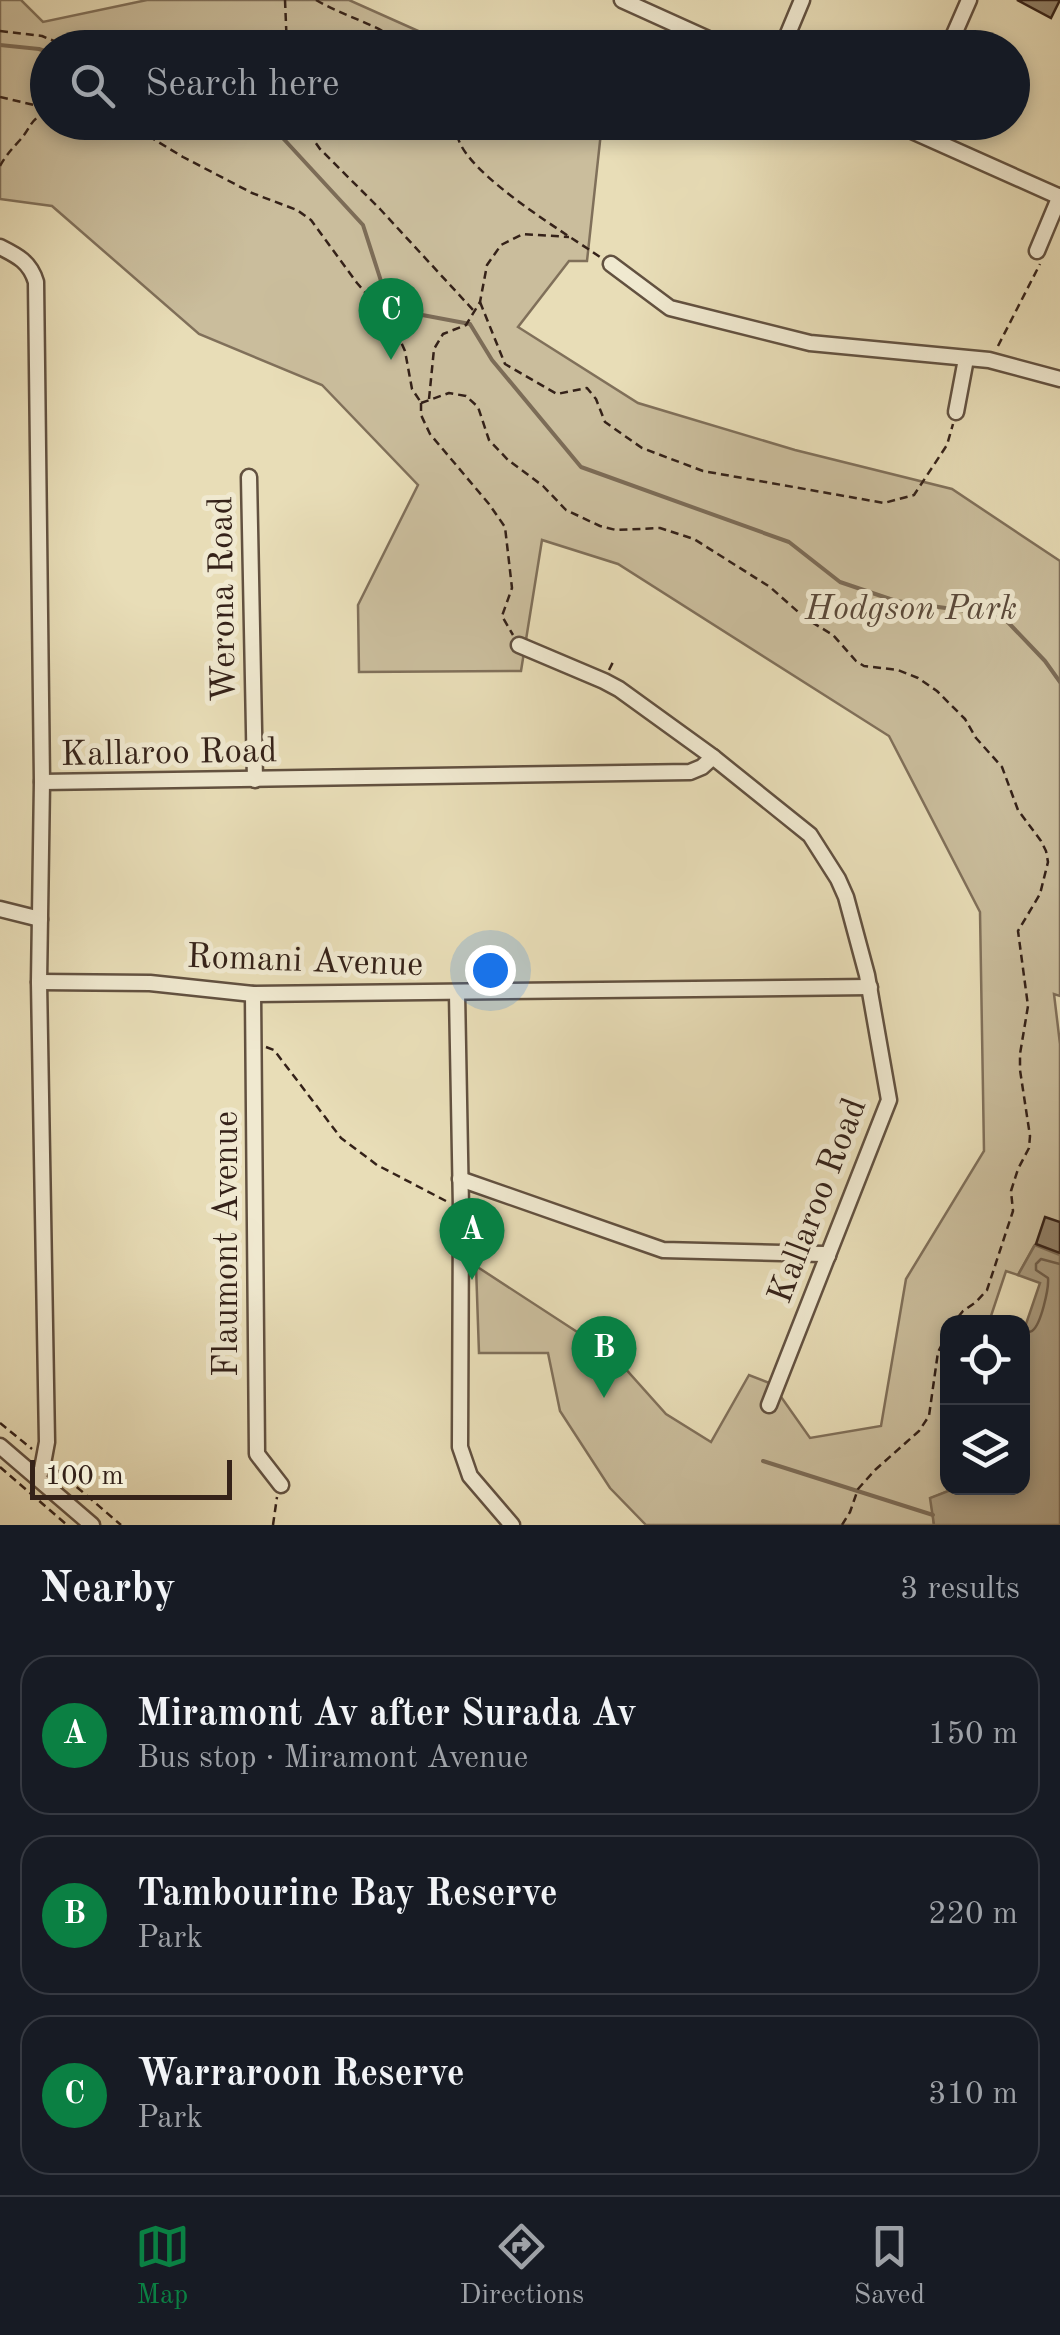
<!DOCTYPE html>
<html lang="en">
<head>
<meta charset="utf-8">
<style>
  body { margin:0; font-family:"Old Standard TT",serif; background:#242831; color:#f1f3f6 }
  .controls { position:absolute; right:30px; bottom:30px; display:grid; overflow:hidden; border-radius:20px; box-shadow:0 5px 15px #0003 }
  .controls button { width:90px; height:90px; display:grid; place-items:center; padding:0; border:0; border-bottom:2px solid #363941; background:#171b24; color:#f1f3f6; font:50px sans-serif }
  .scale { position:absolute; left:30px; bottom:25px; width:202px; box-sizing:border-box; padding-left:10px; border:5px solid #352219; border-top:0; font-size:28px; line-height:35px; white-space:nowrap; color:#352219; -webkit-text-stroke:8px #f0e9d0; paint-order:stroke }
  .you { position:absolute; left:490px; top:970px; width:35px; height:35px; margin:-25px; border:8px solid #fff; border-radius:50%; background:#1a73e8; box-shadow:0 0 0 15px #1a73e833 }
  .badge { display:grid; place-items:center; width:65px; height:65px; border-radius:50%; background:#0b8043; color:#fff; font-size:32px; font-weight:700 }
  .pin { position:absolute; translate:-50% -82px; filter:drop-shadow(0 2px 5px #0008) }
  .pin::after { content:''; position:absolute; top:52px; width:35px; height:30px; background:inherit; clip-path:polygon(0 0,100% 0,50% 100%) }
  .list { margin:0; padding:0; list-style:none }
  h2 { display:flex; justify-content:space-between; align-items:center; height:130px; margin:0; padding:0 40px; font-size:42px }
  h2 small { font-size:32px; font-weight:400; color:#9ea1a6 }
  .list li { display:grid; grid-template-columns:65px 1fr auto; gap:30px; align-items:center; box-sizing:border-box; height:160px; margin:0 20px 20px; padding:0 20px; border:2px solid #363941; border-radius:30px }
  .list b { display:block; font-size:38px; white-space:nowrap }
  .list p { margin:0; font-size:32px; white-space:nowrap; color:#9ea1a6 }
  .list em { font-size:32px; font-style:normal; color:#9ea1a6 }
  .icon { flex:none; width:55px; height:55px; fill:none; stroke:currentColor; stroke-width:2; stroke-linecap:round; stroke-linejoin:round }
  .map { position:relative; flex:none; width:1060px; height:1525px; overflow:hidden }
  .search { position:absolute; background:#171b24; box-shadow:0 5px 15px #0003; left:30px; right:30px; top:30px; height:110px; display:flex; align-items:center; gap:25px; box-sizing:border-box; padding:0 35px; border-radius:55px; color:#9ea1a6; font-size:38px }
  .sheet { height:670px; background:#171b24 }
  nav { display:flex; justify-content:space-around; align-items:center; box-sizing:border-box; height:140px; border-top:2px solid #363941; background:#171b24; font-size:28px; color:#9ea1a6 }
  nav a { display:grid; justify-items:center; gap:5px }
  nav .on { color:#0b8043 }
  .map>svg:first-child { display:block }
  .green { fill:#cabd9c; stroke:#80705a; stroke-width:2.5 }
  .water { fill:#ab9d81; stroke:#7c6c57; stroke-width:2.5 }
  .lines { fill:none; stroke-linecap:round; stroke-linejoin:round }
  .shore { stroke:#70604d; stroke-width:2.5 }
  .stream { stroke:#7c6c57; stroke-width:4 }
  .building { fill:#92836b; stroke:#352219; stroke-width:2.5 }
  .minor-casing { stroke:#625140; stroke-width:19 }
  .path { stroke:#352219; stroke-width:2.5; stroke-dasharray:8 5; stroke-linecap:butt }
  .minor { stroke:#f0e9d0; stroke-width:14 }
  .labels { text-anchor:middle; stroke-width:10; stroke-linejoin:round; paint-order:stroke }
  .street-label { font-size:35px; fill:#352219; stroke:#f0e9d0 }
  .park-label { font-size:35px; font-style:italic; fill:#5a493a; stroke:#f0e9d0 }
</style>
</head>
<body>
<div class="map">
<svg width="1060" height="1525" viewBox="0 0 1060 1525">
  <rect width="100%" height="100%" fill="#e8ddb7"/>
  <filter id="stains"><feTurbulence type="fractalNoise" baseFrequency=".002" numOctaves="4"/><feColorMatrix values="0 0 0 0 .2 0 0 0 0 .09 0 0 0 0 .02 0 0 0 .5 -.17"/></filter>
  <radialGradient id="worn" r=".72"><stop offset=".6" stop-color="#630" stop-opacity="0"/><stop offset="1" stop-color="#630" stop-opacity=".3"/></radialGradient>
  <path class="green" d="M0,0H21L43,22L147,0H349L454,47L48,48V122L602,123L587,261H569L518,327L638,403L795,450L952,489L1060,561V996L1054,994L1060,1044V1255L1034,1246L1018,1275L1006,1271L989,1322H948V1488H956L931,1498L934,1525H646L610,1488L560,1411L548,1353H479L476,1266L614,1356L666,1414L711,1442L749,1375L772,1384L810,1438L881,1426L906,1279L984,1151L980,912L889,736L618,564L542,540L521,671L359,672L358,605L418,485L322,385L199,334L52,206L0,199Z"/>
  <path class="water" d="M1035,1245L1060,1255V1525H934L930,1498L956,1488H1022L1023,1324H1026L1040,1283L1018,1275Z"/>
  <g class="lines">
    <path class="shore" d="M1022,1333C1026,1332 1029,1333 1032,1331C1041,1325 1049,1288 1048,1278L1036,1270V1264L1041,1259L1060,1264"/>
    <g class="stream">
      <path d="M0,45L39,49L48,52"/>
      <path d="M268,122L363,225L381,281L417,314L470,324L492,360L581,467L789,542L840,582L896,601L1002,616L1045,661L1060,682"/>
      <path d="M763,1461L933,1515"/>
    </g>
  </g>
  <g class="building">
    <path d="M1017,0H1060L1051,18Z"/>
    <path d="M1045,1217L1060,1222V1253L1036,1244Z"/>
  </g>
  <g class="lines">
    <defs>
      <g id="minor">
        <path d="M622,0L728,48"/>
        <path d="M782,48L802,0"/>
        <path d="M948,48L969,0"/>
        <path d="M892,122L1060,197"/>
        <path d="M0,247C18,256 30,262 36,282L42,782L39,982L47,1442L42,1469L38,1478"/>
        <path d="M1037,251L1060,196"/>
        <path d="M611,264L670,308L810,343L989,360L1060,379"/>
        <path d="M956,412L966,359"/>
        <path d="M249,477L255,780"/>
        <path d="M519,645L604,681L619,689L713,757L810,835L838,879L846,897L867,975L889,1100L769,1405"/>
        <path d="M42,782L690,772L702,767L713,757"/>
        <path d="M0,909L40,919"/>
        <path d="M39,982L150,983L253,994L870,987"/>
        <path d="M457,993L461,1208L460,1447L470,1476L512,1525"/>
        <path d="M253,994L257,1454L281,1485"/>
        <path d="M460,1179L663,1250L823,1254L828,1256"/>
        <path d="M0,1446L92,1525"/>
      </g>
    </defs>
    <use href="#minor" class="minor-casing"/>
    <g class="path">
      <path d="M285,0L287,48"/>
      <path d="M316,0C347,18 381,25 409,48"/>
      <path d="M0,31L42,36L71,48"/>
      <path d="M0,97L47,108"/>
      <path d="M98,122L150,137L183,157L252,193L297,210L311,220L357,283L393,324L405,351L412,389L420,401"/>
      <path d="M301,122L320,149L380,209L474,311"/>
      <path d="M458,122C458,124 457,137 458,138C469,176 567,234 600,257"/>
      <path d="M0,166C6,155 12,149 20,140C33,125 27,123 48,110"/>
      <path d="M480,302L505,364L557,394L587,388L596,399L605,422L642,448L703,471L884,503L914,495L947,445L953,424"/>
      <path d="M998,346L1040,264"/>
      <path d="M429,399L434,349L443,334L466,325L480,302L487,265L501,245L523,234L569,237"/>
      <path d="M421,403L449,393L466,396L478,407L489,440L508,460L543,486L566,510L600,526L616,530L660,528L694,539L770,587L805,618L833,635L856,661L864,666L898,670L918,678L937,691L965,719L976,738L1002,767L1018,810L1041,841L1046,851L1048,862L1040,894L1018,931L1028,1006L1020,1054V1070L1030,1136L1029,1148L1018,1169L1011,1191L1013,1211L987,1290L976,1302L963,1311L954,1322"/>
      <path d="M421,403V415L430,434L489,504L505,527L512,588L502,616L513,635"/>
      <path d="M609,670L614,660"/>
      <path d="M266,1047L274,1050L341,1138L377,1165L446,1201"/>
      <path d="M0,1423L32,1449"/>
      <path d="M0,1467L67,1525"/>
      <path d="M57,1470L121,1525"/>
      <path d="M273,1525L277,1497"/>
      <path d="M842,1525L850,1512L858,1489L875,1470L919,1431L929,1416L938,1352L948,1333"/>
    </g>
    <use href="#minor" class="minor"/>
  </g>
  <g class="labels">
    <g class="street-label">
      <text transform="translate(221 599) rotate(-91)" y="12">Werona Road</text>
      <text transform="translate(169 751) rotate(-1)" y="12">Kallaroo Road</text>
      <text transform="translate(305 959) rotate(2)" y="12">Romani Avenue</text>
      <text transform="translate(816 1200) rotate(-69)" y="12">Kallaroo Road</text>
      <text transform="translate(225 1244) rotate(-90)" y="12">Flaumont Avenue</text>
    </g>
    <g class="park-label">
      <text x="911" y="619">Hodgson Park</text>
    </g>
  </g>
  <rect width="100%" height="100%" filter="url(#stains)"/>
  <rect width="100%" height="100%" fill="url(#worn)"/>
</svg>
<div class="controls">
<button><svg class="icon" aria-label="locate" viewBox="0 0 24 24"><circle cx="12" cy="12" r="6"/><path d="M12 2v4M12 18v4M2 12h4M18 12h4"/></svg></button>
<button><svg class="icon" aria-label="layers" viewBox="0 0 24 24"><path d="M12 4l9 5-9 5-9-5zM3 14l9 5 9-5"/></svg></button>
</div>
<div class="scale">100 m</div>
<div class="you"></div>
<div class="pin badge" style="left:472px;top:1280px">A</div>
<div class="pin badge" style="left:604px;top:1398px">B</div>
<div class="pin badge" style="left:391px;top:360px">C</div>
<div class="search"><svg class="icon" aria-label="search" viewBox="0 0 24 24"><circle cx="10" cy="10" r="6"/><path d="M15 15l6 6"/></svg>Search here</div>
</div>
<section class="sheet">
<h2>Nearby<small>3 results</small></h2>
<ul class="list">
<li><span class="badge">A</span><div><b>Miramont Av after Surada Av</b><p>Bus stop · Miramont Avenue</p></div><em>150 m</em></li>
<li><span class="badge">B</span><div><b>Tambourine Bay Reserve</b><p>Park</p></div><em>220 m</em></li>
<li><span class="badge">C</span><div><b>Warraroon Reserve</b><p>Park</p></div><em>310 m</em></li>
</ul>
</section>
<nav>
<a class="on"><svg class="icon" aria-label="map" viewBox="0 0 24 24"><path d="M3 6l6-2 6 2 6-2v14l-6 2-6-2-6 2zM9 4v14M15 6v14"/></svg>Map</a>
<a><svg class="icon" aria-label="directions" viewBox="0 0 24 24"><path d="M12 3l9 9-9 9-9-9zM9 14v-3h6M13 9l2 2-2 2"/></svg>Directions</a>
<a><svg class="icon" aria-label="saved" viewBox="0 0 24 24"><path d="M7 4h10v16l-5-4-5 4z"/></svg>Saved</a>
</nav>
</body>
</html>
